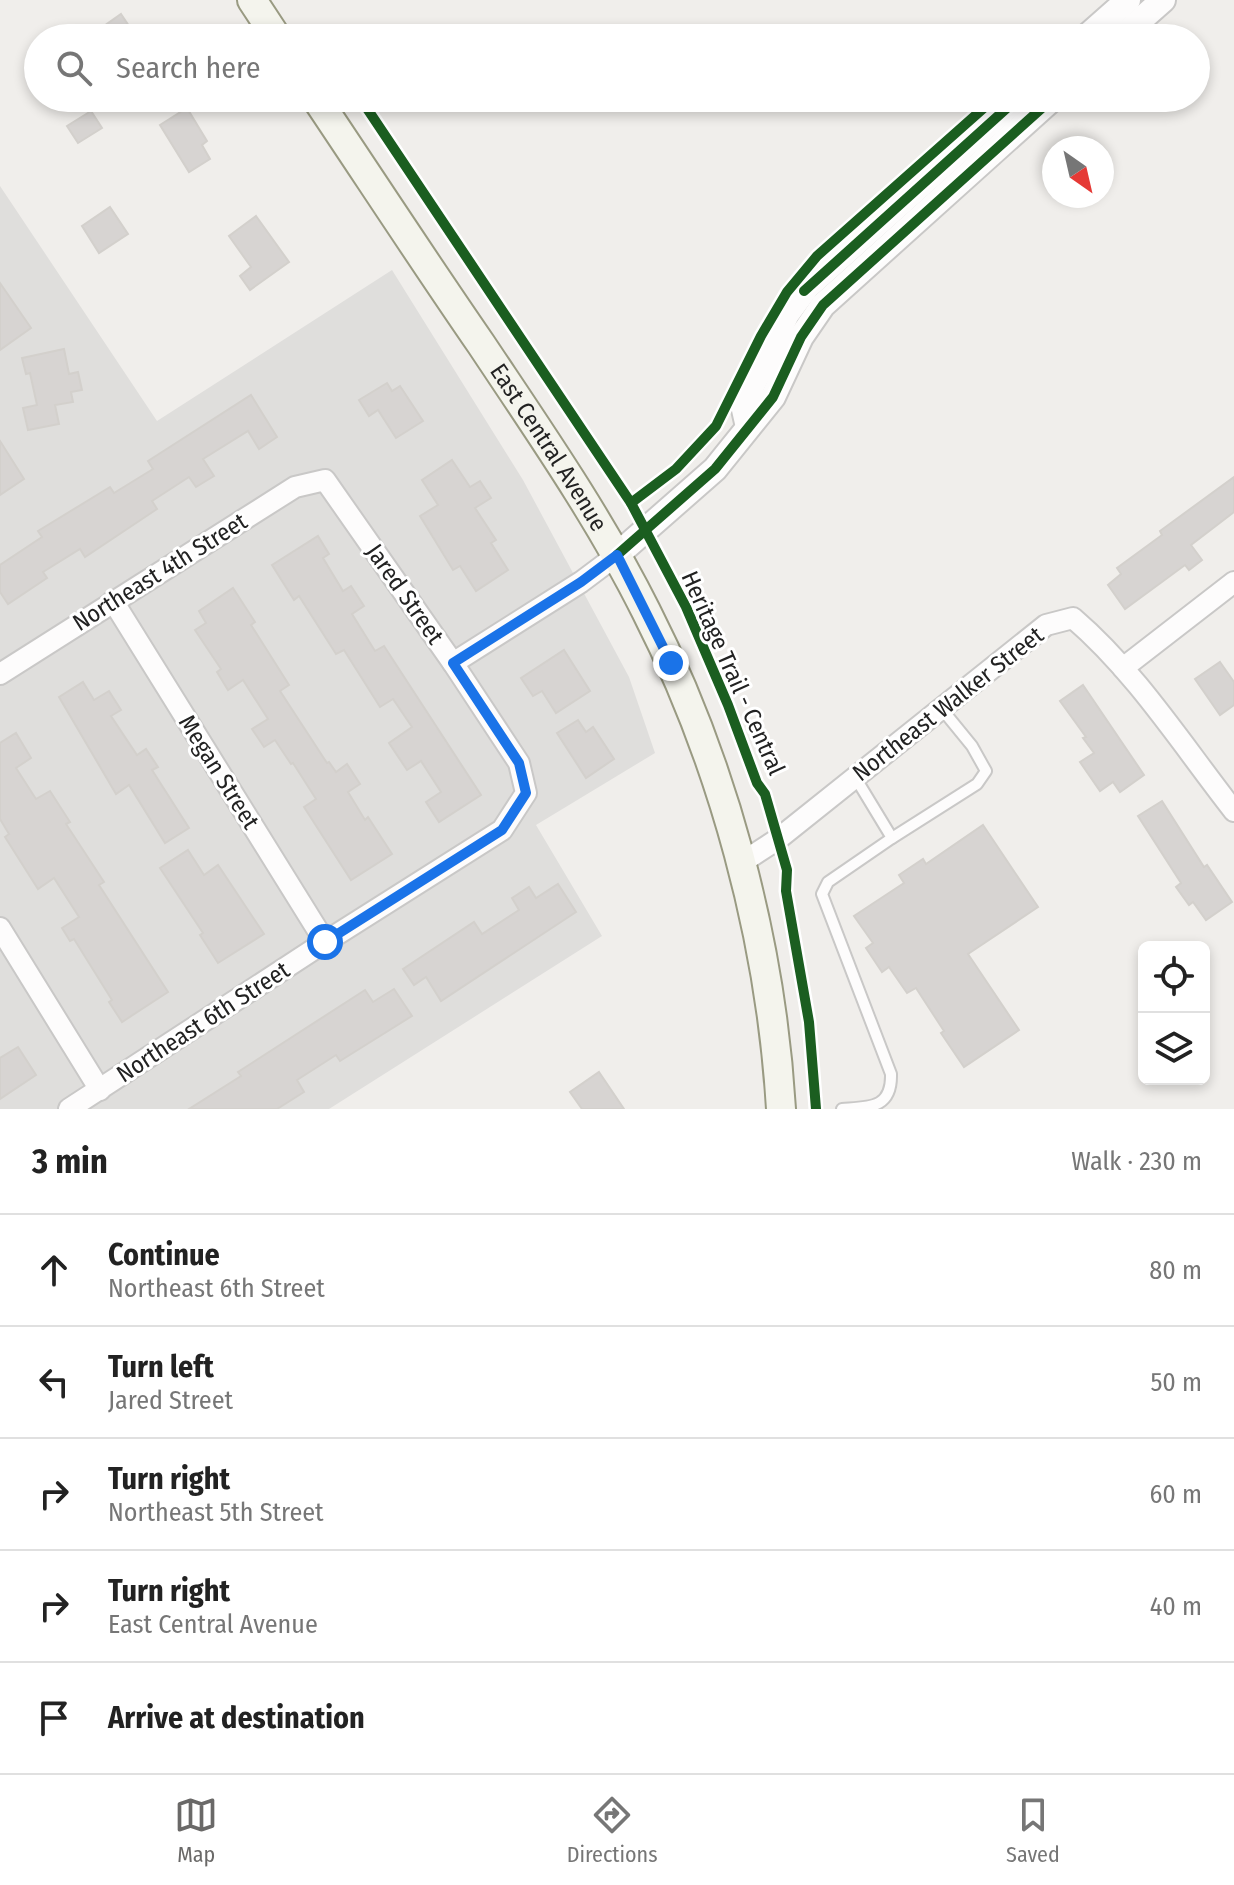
<!DOCTYPE html>
<html lang="en">
<head>
<meta charset="utf-8">
<style>
  body { margin:0; font-family:"Fira Sans Condensed",sans-serif; background:#f2f2f2; color:#222 }
  .controls { position:absolute; right:24px; bottom:24px; display:grid; overflow:hidden; border-radius:12px; box-shadow:0 4px 12px #0003 }
  .controls button { width:72px; height:72px; display:grid; place-items:center; padding:0; border:0; border-bottom:2px solid #e0e0e0; background:#fff; color:#222; font:40px sans-serif }
  .compass { position:absolute; left:1042px; top:136px; width:72px; height:72px; border-radius:50%; background:#fff; box-shadow:0 4px 12px #0003; rotate:146deg }
  .stop { position:absolute; width:24px; height:24px; margin:-18px; border:6px solid #1a73e8; border-radius:50%; background:#fff }
  .stop.end { background:#1a73e8; border-color:#fff; box-shadow:0 2px 8px #0008 }
  .list { margin:0; padding:0; list-style:none }
  h2 { display:flex; justify-content:space-between; align-items:center; height:104px; margin:0; padding:0 32px; font-size:34px }
  h2 small { font-size:26px; font-weight:400; color:#767676 }
  .list li { display:grid; grid-template-columns:52px 1fr auto; gap:24px; align-items:center; box-sizing:border-box; height:112px; padding:0 32px; border-top:2px solid #e0e0e0 }
  .list b { display:block; font-size:30px; white-space:nowrap }
  .list p { margin:0; font-size:26px; white-space:nowrap; color:#767676 }
  .list em { font-size:26px; font-style:normal; color:#767676 }
  .icon { flex:none; width:44px; height:44px; fill:none; stroke:currentColor; stroke-width:2; stroke-linecap:round; stroke-linejoin:round }
  .map { position:relative; flex:none; width:1234px; height:1109px; overflow:hidden }
  .search { position:absolute; background:#fff; box-shadow:0 4px 12px #0003; left:24px; right:24px; top:24px; height:88px; display:flex; align-items:center; gap:20px; box-sizing:border-box; padding:0 28px; border-radius:44px; color:#767676; font-size:30px }
  .sheet { height:664px; background:#fff }
  nav { display:flex; justify-content:space-around; align-items:center; box-sizing:border-box; height:112px; border-top:2px solid #e0e0e0; background:#fff; font-size:22px; color:#767676 }
  nav a { display:grid; justify-items:center; gap:4px }
  nav .on { color:#6a6968 }
  .map>svg:first-child { display:block }
  .residential { fill:#dfdedc }
  .building { fill:#d7d4d2; stroke:#d3d0cc; stroke-width:2 }
  .lines { fill:none; stroke-linecap:round; stroke-linejoin:round }
  .service-casing { stroke:#c9c8c7; stroke-width:14 }
  .minor-casing { stroke:#c9c8c7; stroke-width:24 }
  .tertiary-casing { stroke:#c9c8c7; stroke-width:28 }
  .secondary-casing { stroke:#999a82; stroke-width:32 }
  .service { stroke:#fdfcfc; stroke-width:10 }
  .minor { stroke:#fdfcfc; stroke-width:20 }
  .tertiary { stroke:#fdfcfc; stroke-width:24 }
  .secondary { stroke:#f4f4ed; stroke-width:28 }
  .cycleway-casing { stroke:#fff; stroke-width:15 }
  .cycleway { stroke:#1b5e20; stroke-width:10 }
  .route { stroke:#1a73e8; stroke-width:10 }
  .labels { text-anchor:middle; stroke-width:6; stroke-linejoin:round; paint-order:stroke }
  .street-label { font-size:24px; fill:#222; stroke:#fff }
</style>
</head>
<body>
<div class="map">
<svg width="1234" height="1109" viewBox="0 0 1234 1109">
  <rect width="100%" height="100%" fill="#f0eeeb"/>
  <path class="residential" d="M0,186L157,421L392,270L523,480L629,677L655,753L536,825L602,936L329,1109H0Z"/>
  <g class="building">
    <path d="M121,14L137,38H87Z"/>
    <path d="M187,108L207,141L202,145L210,159L189,172L160,125Z"/>
    <path d="M91,111L102,128L78,143L67,126Z"/>
    <path d="M110,207L128,234L99,253L82,226Z"/>
    <path d="M256,216L289,262L250,290L240,276L251,267L229,236Z"/>
    <path d="M0,283L31,328L0,350Z"/>
    <path d="M64,349L69,374L78,372L82,390L71,392L73,402L55,405L59,424L28,430L23,408L37,405L30,373L26,374L22,358Z"/>
    <path d="M387,383L392,391L400,386L423,421L396,438L378,410L369,416L359,400Z"/>
    <path d="M251,395L277,437L259,449L248,431L203,459L214,476L196,487L189,477L152,501L157,509L85,557L80,549L43,572L47,578L8,604L0,592V565L42,537L38,531L110,487L114,493L153,469L148,461Z"/>
    <path d="M0,441L24,479L0,495Z"/>
    <path d="M452,460L470,487L480,481L491,498L475,508L496,540L491,543L508,570L476,591L460,566L453,570L420,516L438,505L422,480Z"/>
    <path d="M1234,477V512L1191,545L1202,560L1189,570L1185,565L1125,609L1108,585L1121,574L1117,568L1162,535L1160,531Z"/>
    <path d="M318,536L329,554L323,558L343,591L351,586L364,606L352,614L375,651L384,646L481,795L439,822L426,802L441,792L421,761L407,770L389,743L412,727L393,699L380,707L344,650L336,654L299,596L294,600L272,565Z"/>
    <path d="M233,588L255,622L251,625L289,685L280,691L327,763L329,762L336,772L347,764L360,784L348,792L365,820L368,817L392,854L351,880L304,807L316,799L293,763L291,764L275,740L264,747L252,729L268,719L243,680L228,690L217,672L221,669L195,630L206,623L199,611Z"/>
    <path d="M564,650L590,691L556,713L542,691L533,696L521,678Z"/>
    <path d="M1220,662L1234,682V705L1220,715L1195,679Z"/>
    <path d="M83,682L94,700L109,691L121,710L111,716L137,755L146,749L158,767L152,770L189,828L165,843L129,785L116,794L59,697Z"/>
    <path d="M1083,685L1144,775L1120,792L1113,782L1100,791L1080,762L1094,753L1083,738L1086,737L1060,701Z"/>
    <path d="M578,720L586,732L593,727L614,759L586,778L557,733Z"/>
    <path d="M16,733L31,758L16,768L36,799L50,791L70,822L66,824L104,882L99,885L168,992L122,1022L109,1002L112,1000L74,939L70,941L62,928L79,917L54,878L38,889L5,837L9,834L0,819V743Z"/>
    <path d="M1162,801L1204,867L1207,865L1232,902L1206,920L1193,902L1189,905L1176,887L1181,883L1138,816Z"/>
    <path d="M983,825L1038,907L968,954L1019,1030L964,1067L941,1033L944,1031L916,988L907,993L889,967L882,972L866,948L873,943L854,916L904,883L899,875L923,859L926,864Z"/>
    <path d="M188,850L204,875L218,865L264,934L218,963L200,935L203,933L160,868Z"/>
    <path d="M558,884L576,912L441,1001L426,977L414,985L403,969L474,922L482,934L519,910L512,898L529,887L536,898Z"/>
    <path d="M394,989L412,1016L340,1061L336,1055L297,1080L304,1092L277,1109H189L241,1076L238,1072L365,990L373,1002Z"/>
    <path d="M18,1047L36,1075L0,1099V1058Z"/>
    <path d="M599,1072L624,1109H582L570,1092Z"/>
  </g>
  <g class="lines">
    <defs>
      <g id="service">
        <path d="M892,838L977,784L986,771L972,746L941,708"/>
        <path d="M842,1109C869,1107 892,1109 891,1074L822,894L828,882L892,838L855,777"/>
      </g>
      <g id="minor">
        <path d="M113,601L325,942"/>
        <path d="M453,663L581,582L617,555"/>
        <path d="M1123,668L1234,582"/>
        <path d="M0,674L295,487L325,480L453,663L519,763L526,793L502,830L325,942L69,1109"/>
        <path d="M741,863L778,839L1046,625L1073,618C1136,672 1183,746 1234,811"/>
        <path d="M0,928L100,1090"/>
      </g>
      <g id="tertiary">
        <path d="M1085,38L1128,0"/>
        <path d="M1120,38L1163,0"/>
        <path d="M748,427L743,405L787,314L807,287L1018,98"/>
        <path d="M617,555L715,469L773,397L801,337L823,305L1053,98"/>
      </g>
      <g id="secondary">
        <path d="M252,0L277,38"/>
        <path id="s1" d="M316,98C371,180 425,263 481,344C539,431 599,517 646,611C723,762 771,940 781,1109"/>
      </g>
    </defs>
    <use href="#service" class="service-casing"/>
    <use href="#minor" class="minor-casing"/>
    <use href="#tertiary" class="tertiary-casing"/>
    <use href="#secondary" class="secondary-casing"/>
    <use href="#service" class="service"/>
    <use href="#minor" class="minor"/>
    <use href="#tertiary" class="tertiary"/>
    <use href="#secondary" class="secondary"/>
    <defs>
      <g id="cycleway">
        <path d="M360,98L631,503L686,607L728,705L757,783L765,794L787,870L786,891L809,1022L816,1109"/>
        <path d="M804,291L1018,98"/>
        <path d="M631,503L676,469L716,426L761,336L787,292L817,256L995,98"/>
        <path d="M617,555L715,469L773,397L801,337L823,305L1053,98"/>
      </g>
    </defs>
    <use href="#cycleway" class="cycleway-casing"/>
    <use href="#cycleway" class="cycleway"/>
  </g>
  <g class="lines">
    <path class="route" d="M325,942L502,830L526,793L519,763L453,663L581,582L617,555L671,663"/>
  </g>
  <g class="labels">
    <g class="street-label">
      <text dy="8" stroke="none"><textPath href="#s1" startOffset="420">East Central Avenue</textPath></text>
      <text transform="translate(160 572) rotate(-32)" y="8">Northeast 4th Street</text>
      <text transform="translate(405 594) rotate(55)" y="8">Jared Street</text>
      <text transform="translate(733 673) rotate(66)" y="8">Heritage Trail - Central</text>
      <text transform="translate(948 704) rotate(-38)" y="8">Northeast Walker Street</text>
      <text transform="translate(219 772) rotate(58)" y="8">Megan Street</text>
      <text transform="translate(203 1022) rotate(-33)" y="8">Northeast 6th Street</text>
    </g>
  </g>
</svg>
<div class="controls">
<button><svg class="icon" aria-label="locate" viewBox="0 0 24 24"><circle cx="12" cy="12" r="6"/><path d="M12 2v4M12 18v4M2 12h4M18 12h4"/></svg></button>
<button><svg class="icon" aria-label="layers" viewBox="0 0 24 24"><path d="M12 4l9 5-9 5-9-5zM3 14l9 5 9-5"/></svg></button>
</div>
<svg class="compass" viewBox="-18 -18 36 36"><path d="M0-13l5 13h-10z" fill="#e53935"/><path d="M0 13l5-13h-10z" fill="#767676"/></svg>
<div class="stop" style="left:325px;top:942px"></div>
<div class="stop end" style="left:671px;top:663px"></div>
<div class="search"><svg class="icon" aria-label="search" viewBox="0 0 24 24"><circle cx="10" cy="10" r="6"/><path d="M15 15l6 6"/></svg>Search here</div>
</div>
<section class="sheet">
<h2>3 min<small>Walk · 230 m</small></h2>
<ul class="list">
<li><svg class="icon" aria-label="ahead" viewBox="0 0 24 24"><path d="M12 20V5M6 11l6-6 6 6"/></svg><div><b>Continue</b><p>Northeast 6th Street</p></div><em>80 m</em></li>
<li><svg class="icon" aria-label="left" viewBox="0 0 24 24"><path d="M17 20v-9H6M10 6l-5 5 5 5"/></svg><div><b>Turn left</b><p>Jared Street</p></div><em>50 m</em></li>
<li><svg class="icon" aria-label="right" viewBox="0 0 24 24"><path d="M7 20v-9h11M14 6l5 5-5 5"/></svg><div><b>Turn right</b><p>Northeast 5th Street</p></div><em>60 m</em></li>
<li><svg class="icon" aria-label="right" viewBox="0 0 24 24"><path d="M7 20v-9h11M14 6l5 5-5 5"/></svg><div><b>Turn right</b><p>East Central Avenue</p></div><em>40 m</em></li>
<li><svg class="icon" aria-label="arrive" viewBox="0 0 24 24"><path d="M6 21V4h12l-3 4 3 4H6"/></svg><div><b>Arrive at destination</b></div></li>
</ul>
</section>
<nav>
<a class="on"><svg class="icon" aria-label="map" viewBox="0 0 24 24"><path d="M3 6l6-2 6 2 6-2v14l-6 2-6-2-6 2zM9 4v14M15 6v14"/></svg>Map</a>
<a><svg class="icon" aria-label="directions" viewBox="0 0 24 24"><path d="M12 3l9 9-9 9-9-9zM9 14v-3h6M13 9l2 2-2 2"/></svg>Directions</a>
<a><svg class="icon" aria-label="saved" viewBox="0 0 24 24"><path d="M7 4h10v16l-5-4-5 4z"/></svg>Saved</a>
</nav>
</body>
</html>
